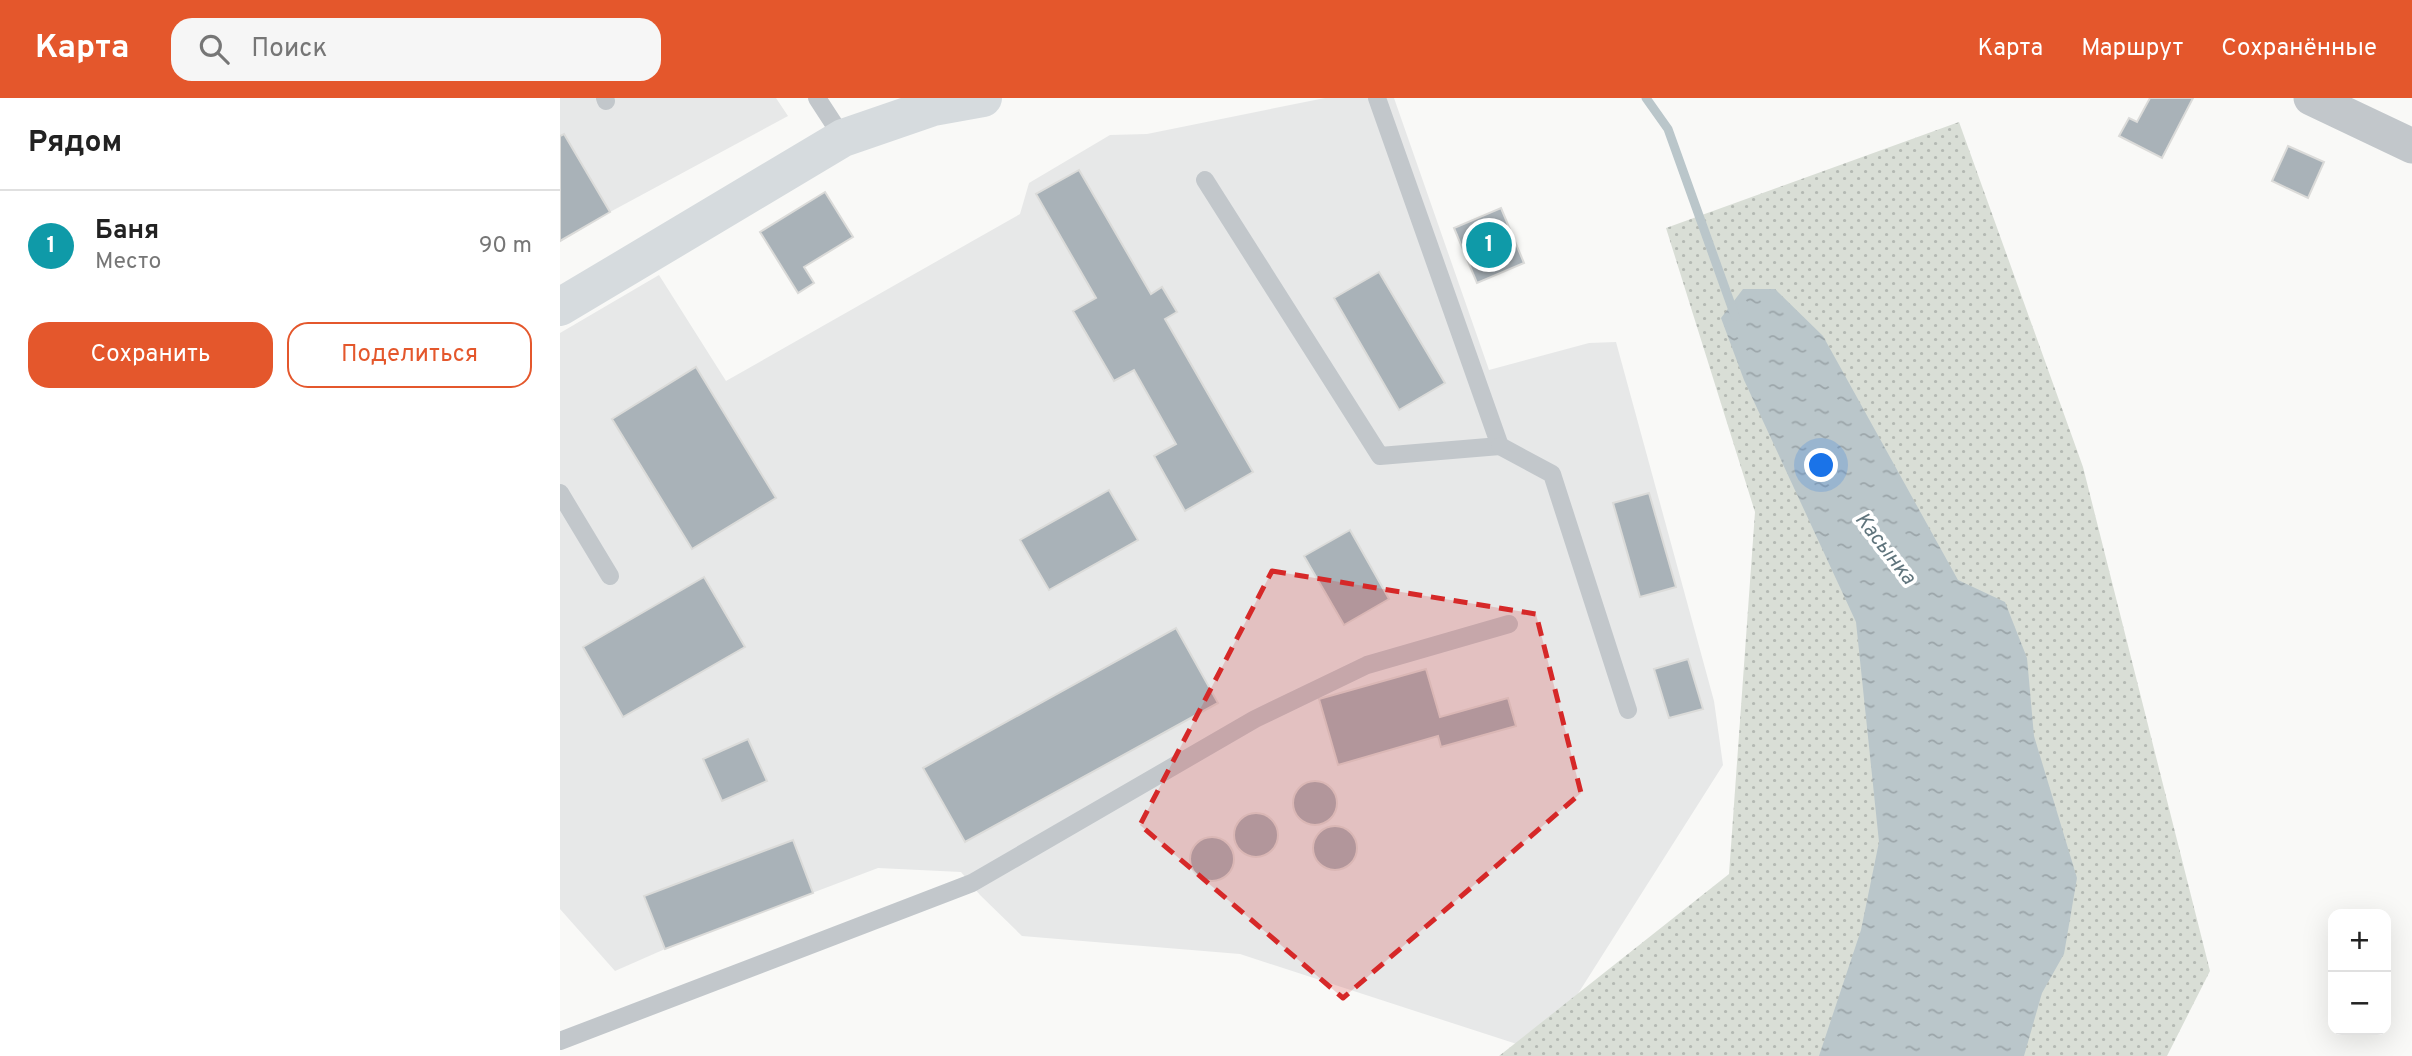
<!DOCTYPE html>
<html lang="ru">
<head>
<meta charset="utf-8">
<style>
  body { margin:0; font-family:Overpass,sans-serif; background:#f6f6f6; color:#222 }
  .controls { position:absolute; right:21px; bottom:21px; display:grid; overflow:hidden; border-radius:14px; box-shadow:0 7px 28px #0002 }
  .controls button { width:63px; height:63px; display:grid; place-items:center; padding:0; border:0; border-bottom:2px solid #e0e0e0; background:#fff; color:#222; font:35px sans-serif }
  .you { position:absolute; left:1262px; top:368px; width:24px; height:24px; margin:-18px; border:5px solid #fff; border-radius:50%; background:#1a73e8; box-shadow:0 0 0 10px #1a73e833 }
  .badge { display:grid; place-items:center; width:46px; height:46px; border-radius:50%; background:#e4572c; color:#fff; font-size:23px; font-weight:700 }
  .pin { position:absolute; translate:-50% -50%; border:4px solid #fff; box-shadow:0 2px 7px #0006 }
  .list { margin:0; padding:0; list-style:none }
  h2 { display:flex; justify-content:space-between; align-items:center; height:91px; margin:0; padding:0 28px; font-size:30px }
  h2 small { font-size:23px; font-weight:400; color:#767676 }
  .list li { display:grid; grid-template-columns:46px 1fr auto; gap:21px; align-items:center; box-sizing:border-box; height:112px; padding:0 28px; border-top:2px solid #e0e0e0 }
  .list b { display:block; font-size:26px; white-space:nowrap }
  .list p { margin:0; font-size:23px; white-space:nowrap; color:#767676 }
  .list em { font-size:23px; font-style:normal; color:#767676 }
  .actions { display:flex; gap:14px; padding:21px 28px }
  .actions a { flex:1; padding:16px 0; border:2px solid #e4572c; border-radius:21px; text-align:center; font-size:24px; color:#e4572c }
  .actions .main { background:#e4572c; color:#fff }
  .icon { flex:none; width:38px; height:38px; fill:none; stroke:currentColor; stroke-width:2; stroke-linecap:round; stroke-linejoin:round }
  .map { position:relative; flex:none; width:1852px; height:958px; overflow:hidden }
  header { display:flex; align-items:center; gap:42px; box-sizing:border-box; height:98px; padding:0 35px; background:#e4572c; color:#fff }
  header strong { font-size:33px }
  nav { display:flex; gap:38px; margin-inline-start:auto; font-size:24px }
  .search { width:490px; height:63px; background:#f6f6f6; display:flex; align-items:center; gap:18px; box-sizing:border-box; padding:0 24px; border-radius:21px; color:#767676; font-size:26px }
  main { display:flex }
  aside { flex:1; background:#fff }
  .map>svg:first-child { display:block }
  .built { fill:#e7e8e8 }
  .grass { fill:url(#grass-dots) }
  .water { fill:url(#water-ripples) }
  .lines { fill:none; stroke-linecap:round; stroke-linejoin:round }
  .stream { stroke:#bac6ca; stroke-width:9 }
  .building { fill:#a9b2b8; stroke:#dbdbd9; stroke-width:2 }
  .lane { stroke:#c2c7cb; stroke-width:18 }
  .street { stroke:#c2c7cb; stroke-width:35 }
  .secondary { stroke:#d6dbde; stroke-width:38 }
  .marked { fill:#d62828; fill-opacity:0.2; stroke:#d62828; stroke-width:5; stroke-dasharray:14 9; stroke-linejoin:round }
  .labels { text-anchor:middle; stroke-width:7; stroke-linejoin:round; paint-order:stroke }
  .water-label { font-size:21px; font-style:italic; fill:#5f747c; stroke:#fff }
</style>
</head>
<body>
<header>
<strong>Карта</strong>
<div class="search"><svg class="icon" aria-label="search" viewBox="0 0 24 24"><circle cx="10" cy="10" r="6"/><path d="M15 15l6 6"/></svg>Поиск</div>
<nav><a>Карта</a><a>Маршрут</a><a>Сохранённые</a></nav>
</header>
<main>
<aside>
<h2>Рядом<small></small></h2>
<ul class="list">
<li><span class="badge" style="background:#0f9aa8">1</span><div><b>Баня</b><p>Место</p></div><em>90 m</em></li>
</ul>
<div class="actions"><a class="main">Сохранить</a><a>Поделиться</a></div>
</aside>
<div class="map">
<svg width="1852" height="958" viewBox="0 0 1852 958">
  <defs>
    <pattern id="grass-dots" width="8" height="8" patternUnits="userSpaceOnUse" patternTransform="scale(1.75)"><rect width="8" height="8" fill="#d9ded6"/><path d="M2 2h.1M6 6h.1" fill="none" stroke="#b4b9b3" stroke-width="1.8" stroke-linecap="round"/></pattern>
    <pattern id="water-ripples" width="26" height="14" patternUnits="userSpaceOnUse" patternTransform="scale(1.75)"><rect width="26" height="14" fill="#bac6ca"/><path d="M2 4q2-2 4 0t4 0M15 11q2-2 4 0t4 0" fill="none" stroke="#9ba5a9"/></pattern>
  </defs>
  <rect width="100%" height="100%" fill="#f9f9f7"/>
  <g class="built">
    <path d="M0,0H216L228,18L50,114L0,144Z"/>
    <path d="M765,0H834L929,272L1029,245L1056,244L1154,603L1163,667L981,954L680,856L462,838L420,797L401,774L318,770L105,851L55,873L0,811V235L99,177L166,283L460,116L469,85L550,37L587,36Z"/>
  </g>
  <path class="grass" d="M1399,24L1523,369L1650,873L1607,958H939L1169,776L1195,414L1106,130Z"/>
  <path class="water" d="M1183,191H1215L1263,238L1398,482L1445,504L1467,560L1474,638L1517,780L1504,856L1482,895L1464,958H1259L1301,832L1319,744L1296,524L1184,282L1161,220Z"/>
  <g class="lines">
    <path class="stream" d="M1086,0L1108,31L1175,218"/>
  </g>
  <g class="building">
    <path d="M1590,0H1633L1602,60L1559,38L1569,20L1577,24Z"/>
    <path d="M4,36L50,114L0,143V38Z"/>
    <path d="M1728,48L1764,64L1748,100L1712,83Z"/>
    <path d="M519,72L591,196L602,189L617,214L605,221L693,374L625,413L594,358L616,346L574,272L554,283L513,213L536,200L476,96Z"/>
    <path d="M265,94L293,139L244,169L254,185L238,195L200,134Z"/>
    <path d="M941,110L964,165L917,185L894,130Z"/>
    <path d="M819,174L885,285L839,312L774,200Z"/>
    <path d="M136,269L216,400L132,451L52,321Z"/>
    <path d="M549,392L578,442L489,492L460,442Z"/>
    <path d="M1089,395L1116,489L1080,499L1053,405Z"/>
    <path d="M790,432L829,501L784,527L744,458Z"/>
    <path d="M144,479L185,549L63,619L23,549Z"/>
    <path d="M616,530L658,605L405,744L363,670Z"/>
    <path d="M1128,561L1143,611L1109,620L1094,571Z"/>
    <path d="M866,571L880,619L948,600L956,628L881,649L878,638L778,667L759,601Z"/>
    <path d="M188,641L207,683L162,703L143,661Z"/>
    <circle cx="755" cy="705" r="22"/>
    <circle cx="696" cy="737" r="22"/>
    <circle cx="775" cy="750" r="22"/>
    <circle cx="652" cy="761" r="22"/>
    <path d="M233,742L253,795L105,851L84,798Z"/>
  </g>
  <g class="lines">
    <g class="lane">
      <path d="M45,0L46,3"/>
      <path d="M257,0L283,40"/>
      <path d="M645,82L820,358L940,348L817,0"/>
      <path d="M940,348L992,376L1068,612"/>
      <path d="M0,395L50,478"/>
      <path d="M0,943L412,785L695,621L807,567L949,526"/>
    </g>
    <path class="street" d="M1751,0L1852,48"/>
    <path class="secondary" d="M0,209L283,40L373,9L423,0"/>
  </g>
  <path class="marked" d="M712,473L976,516L1021,695L783,900L580,727Z"/>
  <g class="labels">
    <g class="water-label">
      <text transform="translate(1326 450) rotate(52)" y="7">Касынка</text>
    </g>
  </g>
</svg>
<div class="controls">
<button>+</button>
<button>−</button>
</div>
<div class="you"></div>
<div class="pin badge" style="left:929px;top:147px;background:#0f9aa8">1</div>
</div>
</main>
</body>
</html>
